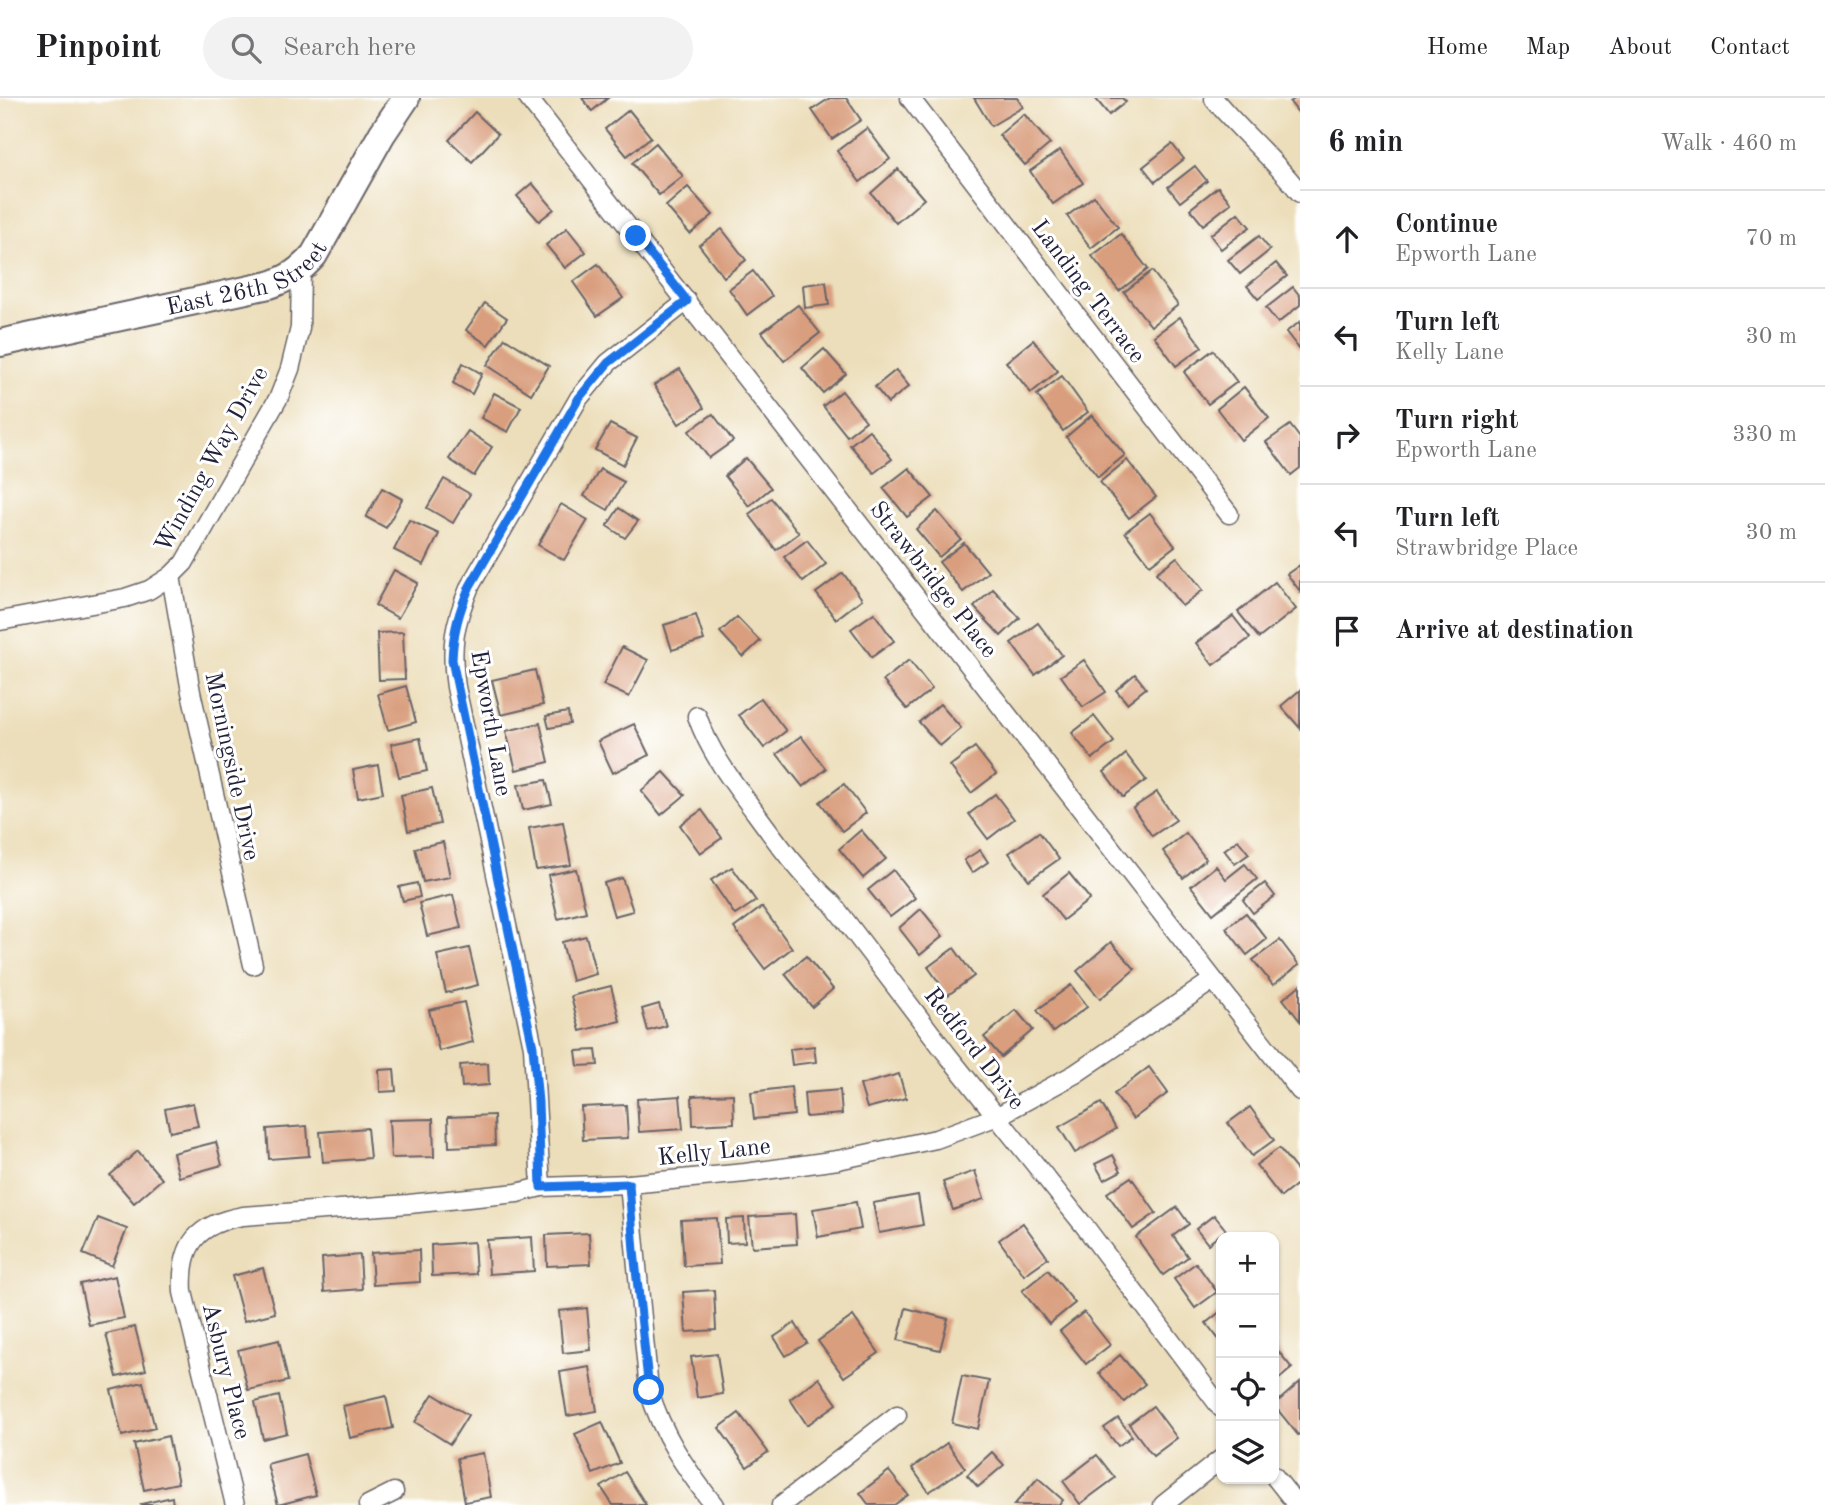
<!DOCTYPE html>
<html lang="en">
<head>
<meta charset="utf-8">
<style>
  body { margin:0; font-family:"Old Standard TT",serif; background:#f2f2f2; color:#202124 }
  .controls { position:absolute; right:21px; bottom:21px; display:grid; overflow:hidden; border-radius:14px; box-shadow:0 2px 5px #0004 }
  .controls button { width:63px; height:63px; display:grid; place-items:center; padding:0; border:0; border-bottom:2px solid #e0e0e0; background:#fff; color:#202124; font:35px sans-serif }
  .stop { position:absolute; width:21px; height:21px; margin:-16px; border:5px solid #1a73e8; border-radius:50%; background:#fff }
  .stop.end { background:#1a73e8; border-color:#fff; box-shadow:0 2px 7px #0008 }
  .list { margin:0; padding:0; list-style:none }
  h2 { display:flex; justify-content:space-between; align-items:center; height:91px; margin:0; padding:0 28px; font-size:30px }
  h2 small { font-size:23px; font-weight:400; color:#757577 }
  .list li { display:grid; grid-template-columns:46px 1fr auto; gap:21px; align-items:center; box-sizing:border-box; height:98px; padding:0 28px; border-top:2px solid #e0e0e0 }
  .list b { display:block; font-size:26px; white-space:nowrap }
  .list p { margin:0; font-size:23px; white-space:nowrap; color:#757577 }
  .list em { font-size:23px; font-style:normal; color:#757577 }
  .icon { flex:none; width:38px; height:38px; fill:none; stroke:currentColor; stroke-width:2; stroke-linecap:round; stroke-linejoin:round }
  .map { position:relative; flex:none; width:1300px; height:1407px; overflow:hidden }
  header { display:flex; align-items:center; gap:42px; box-sizing:border-box; height:98px; padding:0 35px; background:#fff; border-bottom:2px solid #e0e0e0 }
  header strong { font-size:33px }
  nav { display:flex; gap:38px; margin-inline-start:auto; font-size:24px }
  .search { width:490px; height:63px; background:#f2f2f2; display:flex; align-items:center; gap:18px; box-sizing:border-box; padding:0 24px; border-radius:38px; color:#757577; font-size:26px }
  main { display:flex }
  aside { flex:1; background:#fff }
  .map>svg:first-child { display:block }
  .building { fill:#d99e7e }
  .lines { fill:none; stroke-linecap:round; stroke-linejoin:round }
  .street-casing { stroke:#696467; stroke-width:21 }
  .secondary-casing { stroke:#696467; stroke-width:30 }
  .street { stroke:#fff; stroke-width:18 }
  .secondary { stroke:#fff; stroke-width:26 }
  .route { stroke:#1a73e8; stroke-width:9 }
  .labels { text-anchor:middle; stroke-width:6; stroke-linejoin:round; paint-order:stroke }
  .street-label { font-size:24px; fill:#22223b; stroke:#fff }
</style>
</head>
<body>
<header>
<strong>Pinpoint</strong>
<div class="search"><svg class="icon" aria-label="search" viewBox="0 0 24 24"><circle cx="10" cy="10" r="6"/><path d="M15 15l6 6"/></svg>Search here</div>
<nav><a>Home</a><a>Map</a><a>About</a><a>Contact</a></nav>
</header>
<main>
<div class="map">
<svg width="1300" height="1407" viewBox="0 0 1300 1407">
  <rect width="100%" height="100%" fill="#fff"/>
  <filter id="ink" filterUnits="userSpaceOnUse"><feTurbulence type="fractalNoise" baseFrequency=".0143" numOctaves="2"/><feDisplacementMap in="SourceGraphic" scale="14" xChannelSelector="R" yChannelSelector="G"/><feConvolveMatrix kernelMatrix="1 2 1 2 8 2 1 2 1" color-interpolation-filters="sRGB"/></filter>
  <filter id="wash" filterUnits="userSpaceOnUse"><feTurbulence type="fractalNoise" baseFrequency=".00686" numOctaves="4" result="noise"/><feDisplacementMap in="SourceGraphic" scale="28" xChannelSelector="R" yChannelSelector="G"/><feGaussianBlur stdDeviation="1.57" result="paint"/><feColorMatrix in="noise" values="0 0 0 0 0 0 0 0 0 0 0 0 0 0 0 0 0 1.4 0 .05"/><feComposite in="paint" operator="in"/></filter>
  <g filter="url(#wash)">
    <rect width="100%" height="100%" fill="#ecdeba"/>
    <g id="blocks">
      <g class="building">
        <path d="M582,0H608L592,13Z"/>
        <path d="M830,0H846L861,22L832,41L812,12Z"/>
        <path d="M974,0H1017L1023,9L991,28Z"/>
        <path d="M1095,0H1122L1126,4L1109,17Z"/>
        <path d="M1296,0H1300V17L1290,4Z"/>
        <path d="M629,12L651,39L627,58L605,31Z"/>
        <path d="M475,14L498,36L472,64L449,42Z"/>
        <path d="M1024,16L1050,46L1025,67L999,37Z"/>
        <path d="M867,30L890,61L860,84L837,53Z"/>
        <path d="M656,45L683,78L659,97L632,65Z"/>
        <path d="M1172,46L1184,61L1155,84L1143,69Z"/>
        <path d="M1060,52L1083,85L1053,106L1030,73Z"/>
        <path d="M1195,68L1207,83L1180,104L1168,89Z"/>
        <path d="M898,71L924,101L896,125L871,95Z"/>
        <path d="M532,85L554,111L539,123L517,98Z"/>
        <path d="M688,89L713,117L690,136L666,108Z"/>
        <path d="M1218,89L1231,105L1203,127L1190,111Z"/>
        <path d="M1094,98L1118,129L1091,150L1067,118Z"/>
        <path d="M1238,115L1250,129L1221,151L1210,137Z"/>
        <path d="M567,130L586,154L565,170L546,147Z"/>
        <path d="M722,131L746,162L724,179L699,147Z"/>
        <path d="M1121,136L1148,171L1119,193L1092,158Z"/>
        <path d="M1259,138L1270,152L1240,176L1228,162Z"/>
        <path d="M1276,165L1287,178L1258,201L1247,188Z"/>
        <path d="M598,166L623,200L597,218L573,184Z"/>
        <path d="M753,173L772,198L747,217L729,191Z"/>
        <path d="M1152,173L1178,207L1151,228L1124,194Z"/>
        <path d="M826,184L829,207L805,210L803,187Z"/>
        <path d="M1293,189L1300,198V207L1278,225L1266,210Z"/>
        <path d="M485,205L507,220L488,247L466,232Z"/>
        <path d="M798,207L820,235L784,263L762,234Z"/>
        <path d="M1180,219L1202,249L1176,268L1154,238Z"/>
        <path d="M1300,224V252L1286,234Z"/>
        <path d="M505,240L549,268L531,296L487,267Z"/>
        <path d="M1033,242L1058,273L1031,295L1006,264Z"/>
        <path d="M824,251L846,276L823,295L802,270Z"/>
        <path d="M1213,252L1237,284L1208,306L1184,274Z"/>
        <path d="M463,265L482,276L472,296L453,285Z"/>
        <path d="M680,271L704,310L679,326L654,287Z"/>
        <path d="M896,272L909,288L888,305L875,289Z"/>
        <path d="M1062,278L1088,314L1063,333L1037,297Z"/>
        <path d="M1244,289L1269,320L1241,342L1217,311Z"/>
        <path d="M842,293L866,323L847,338L823,308Z"/>
        <path d="M494,295L521,309L508,334L481,320Z"/>
        <path d="M713,316L733,343L709,360L689,333Z"/>
        <path d="M1092,317L1125,357L1098,379L1066,339Z"/>
        <path d="M610,326L637,340L623,367L595,352Z"/>
        <path d="M1290,327L1300,340V370L1291,377L1266,344Z"/>
        <path d="M869,332L892,361L874,375L850,347Z"/>
        <path d="M468,333L492,349L474,378L449,361Z"/>
        <path d="M746,360L771,390L749,408L725,378Z"/>
        <path d="M1127,362L1156,399L1129,420L1100,384Z"/>
        <path d="M909,370L933,399L907,419L883,390Z"/>
        <path d="M600,371L624,384L608,412L584,398Z"/>
        <path d="M444,381L470,396L453,425L427,410Z"/>
        <path d="M382,390L402,401L386,430L366,419Z"/>
        <path d="M771,400L799,435L776,452L749,416Z"/>
        <path d="M561,406L588,422L564,462L538,447Z"/>
        <path d="M619,410L638,423L625,440L607,428Z"/>
        <path d="M937,413L961,441L939,459L916,431Z"/>
        <path d="M1150,415L1175,448L1150,467L1125,434Z"/>
        <path d="M409,422L439,436L424,467L394,452Z"/>
        <path d="M807,442L826,466L803,484L784,459Z"/>
        <path d="M964,445L988,474L963,494L939,464Z"/>
        <path d="M1177,459L1203,492L1182,508L1156,475Z"/>
        <path d="M1300,467V493L1287,476Z"/>
        <path d="M394,472L418,485L398,520L375,507Z"/>
        <path d="M843,475L862,501L836,521L816,495Z"/>
        <path d="M1275,484L1296,511L1259,540L1238,514Z"/>
        <path d="M993,491L1020,520L1001,538L974,509Z"/>
        <path d="M874,515L894,543L872,559L851,531Z"/>
        <path d="M696,517L704,542L672,552L664,527Z"/>
        <path d="M1233,518L1250,540L1213,567L1196,545Z"/>
        <path d="M737,519L760,543L743,559L720,534Z"/>
        <path d="M1038,525L1062,557L1035,577L1011,545Z"/>
        <path d="M403,534L405,581L379,582L377,535Z"/>
        <path d="M622,549L648,562L629,599L603,587Z"/>
        <path d="M909,562L932,591L907,611L883,583Z"/>
        <path d="M1084,562L1106,594L1083,609L1061,578Z"/>
        <path d="M535,572L543,607L501,617L492,582Z"/>
        <path d="M1135,576L1146,590L1127,605L1116,592Z"/>
        <path d="M406,588L416,624L388,632L378,596Z"/>
        <path d="M1300,592V630L1281,608Z"/>
        <path d="M761,600L786,633L764,650L739,617Z"/>
        <path d="M940,606L961,630L940,648L919,624Z"/>
        <path d="M568,614L570,626L549,630L546,618Z"/>
        <path d="M1094,618L1114,644L1092,661L1072,635Z"/>
        <path d="M540,625L549,664L516,672L506,633Z"/>
        <path d="M634,626L649,657L613,675L598,643Z"/>
        <path d="M801,638L826,671L803,689L777,656Z"/>
        <path d="M420,640L427,673L399,679L391,646Z"/>
        <path d="M975,649L996,676L971,695L950,668Z"/>
        <path d="M1126,656L1146,682L1123,699L1104,674Z"/>
        <path d="M378,667L383,695L358,700L353,672Z"/>
        <path d="M664,674L685,697L661,717L641,693Z"/>
        <path d="M546,682L552,706L523,712L518,687Z"/>
        <path d="M844,686L866,715L842,733L820,704Z"/>
        <path d="M432,690L440,726L408,733L401,697Z"/>
        <path d="M1157,694L1176,722L1152,738L1133,710Z"/>
        <path d="M995,696L1014,721L988,741L969,716Z"/>
        <path d="M702,712L722,740L700,755L680,727Z"/>
        <path d="M563,724L571,767L536,772L529,730Z"/>
        <path d="M861,732L886,761L863,780L839,751Z"/>
        <path d="M1039,734L1059,761L1029,782L1009,755Z"/>
        <path d="M1186,735L1206,761L1183,780L1163,753Z"/>
        <path d="M1238,742L1249,756L1235,766L1224,752Z"/>
        <path d="M443,744L450,779L423,784L415,750Z"/>
        <path d="M980,752L988,764L972,775L964,762Z"/>
        <path d="M1245,766L1257,781L1213,816L1191,788L1216,768L1226,781Z"/>
        <path d="M732,769L756,803L735,817L711,782Z"/>
        <path d="M576,771L586,814L558,821L548,777Z"/>
        <path d="M893,772L915,800L890,819L868,792Z"/>
        <path d="M1069,775L1090,801L1063,822L1043,796Z"/>
        <path d="M622,780L633,813L614,818L604,785Z"/>
        <path d="M417,785L420,799L403,803L399,789Z"/>
        <path d="M1265,785L1275,798L1253,815L1243,802Z"/>
        <path d="M453,797L461,830L427,838L419,805Z"/>
        <path d="M762,809L792,850L765,871L734,830Z"/>
        <path d="M921,811L943,838L920,857L899,830Z"/>
        <path d="M1246,815L1267,841L1247,857L1226,830Z"/>
        <path d="M586,838L596,876L572,883L562,844Z"/>
        <path d="M1280,842L1299,867L1273,887L1253,862Z"/>
        <path d="M1111,844L1135,871L1100,901L1077,873Z"/>
        <path d="M469,850L478,887L446,895L437,857Z"/>
        <path d="M954,850L974,878L948,897L928,869Z"/>
        <path d="M806,858L833,891L812,909L785,876Z"/>
        <path d="M1071,887L1087,909L1053,934L1037,912Z"/>
        <path d="M1300,887V923L1283,901Z"/>
        <path d="M611,888L620,923L580,933L571,898Z"/>
        <path d="M464,904L473,944L439,953L429,912Z"/>
        <path d="M659,906L666,928L648,933L642,911Z"/>
        <path d="M1016,912L1033,932L1001,959L984,939Z"/>
        <path d="M814,948L816,964L792,967L790,951Z"/>
        <path d="M596,952L598,967L578,968L576,953Z"/>
        <path d="M488,965L489,987L462,989L460,967Z"/>
        <path d="M1149,969L1168,995L1133,1021L1114,996Z"/>
        <path d="M394,971L396,993L380,994L379,972Z"/>
        <path d="M899,976L906,1000L867,1010L860,987Z"/>
        <path d="M791,989L794,1017L754,1021L751,994Z"/>
        <path d="M840,992L842,1016L806,1019L804,995Z"/>
        <path d="M733,996L734,1025L693,1027L692,998Z"/>
        <path d="M680,998L683,1031L639,1034L637,1001Z"/>
        <path d="M193,1005L198,1028L170,1034L165,1011Z"/>
        <path d="M1101,1005L1116,1031L1075,1055L1059,1029Z"/>
        <path d="M626,1007L628,1040L583,1042L581,1009Z"/>
        <path d="M1250,1009L1274,1042L1252,1058L1228,1025Z"/>
        <path d="M494,1017L495,1047L449,1049L448,1019Z"/>
        <path d="M433,1021L434,1059L391,1060L389,1022Z"/>
        <path d="M307,1028L309,1058L269,1061L267,1031Z"/>
        <path d="M367,1030L370,1060L323,1064L320,1034Z"/>
        <path d="M216,1044L222,1067L179,1079L173,1055Z"/>
        <path d="M1279,1050L1300,1076V1084L1281,1099L1256,1067Z"/>
        <path d="M138,1053L162,1081L134,1105L110,1077Z"/>
        <path d="M1113,1057L1121,1073L1104,1082L1095,1066Z"/>
        <path d="M975,1073L984,1101L953,1112L943,1084Z"/>
        <path d="M1131,1079L1156,1115L1133,1131L1107,1095Z"/>
        <path d="M918,1097L923,1127L879,1135L873,1105Z"/>
        <path d="M856,1104L861,1131L818,1139L813,1111Z"/>
        <path d="M1177,1109L1189,1126L1173,1138L1188,1159L1163,1177L1136,1139Z"/>
        <path d="M795,1116L797,1146L752,1149L749,1119Z"/>
        <path d="M1214,1117L1226,1132L1208,1146L1196,1131Z"/>
        <path d="M98,1120L127,1131L112,1168L83,1156Z"/>
        <path d="M717,1120L720,1166L684,1168L681,1122Z"/>
        <path d="M744,1120L745,1144L727,1145L726,1121Z"/>
        <path d="M1023,1125L1048,1160L1024,1177L999,1142Z"/>
        <path d="M589,1135L591,1166L547,1168L546,1137Z"/>
        <path d="M532,1139L534,1173L489,1176L487,1142Z"/>
        <path d="M474,1144L476,1176L432,1178L431,1147Z"/>
        <path d="M419,1152L420,1184L373,1187L371,1155Z"/>
        <path d="M360,1157L362,1191L324,1194L322,1160Z"/>
        <path d="M1196,1165L1217,1194L1195,1210L1174,1181Z"/>
        <path d="M263,1170L275,1215L244,1223L232,1178Z"/>
        <path d="M1048,1172L1075,1205L1049,1226L1022,1193Z"/>
        <path d="M115,1178L124,1220L89,1227L80,1186Z"/>
        <path d="M714,1192L716,1232L686,1234L683,1194Z"/>
        <path d="M587,1210L591,1252L563,1255L559,1213Z"/>
        <path d="M906,1210L948,1221L940,1252L898,1242Z"/>
        <path d="M1221,1213V1244L1206,1225Z"/>
        <path d="M1084,1214L1110,1247L1086,1266L1060,1233Z"/>
        <path d="M853,1218L879,1255L844,1279L818,1243Z"/>
        <path d="M795,1225L807,1245L786,1258L774,1239Z"/>
        <path d="M135,1229L146,1272L117,1279L106,1236Z"/>
        <path d="M279,1242L288,1283L248,1292L238,1252Z"/>
        <path d="M1274,1248L1292,1270L1274,1285Z"/>
        <path d="M717,1256L723,1296L697,1300L691,1259Z"/>
        <path d="M1120,1257L1145,1286L1124,1304L1099,1275Z"/>
        <path d="M590,1269L597,1313L567,1318L560,1274Z"/>
        <path d="M962,1278L989,1283L978,1331L952,1325Z"/>
        <path d="M819,1280L837,1306L807,1327L790,1301Z"/>
        <path d="M143,1284L155,1330L122,1338L111,1292Z"/>
        <path d="M1300,1284V1336L1298,1337L1274,1307Z"/>
        <path d="M433,1296L468,1317L450,1346L415,1324Z"/>
        <path d="M279,1298L287,1335L263,1341L255,1304Z"/>
        <path d="M386,1298L393,1330L350,1340L343,1308Z"/>
        <path d="M1153,1308L1177,1340L1153,1358L1129,1326Z"/>
        <path d="M739,1315L768,1354L747,1369L719,1330Z"/>
        <path d="M1118,1320L1132,1338L1118,1348L1104,1330Z"/>
        <path d="M602,1324L620,1365L593,1376L575,1336Z"/>
        <path d="M168,1338L178,1385L144,1392L134,1346Z"/>
        <path d="M947,1345L965,1370L929,1394L912,1370Z"/>
        <path d="M992,1354L1004,1367L978,1389L967,1377Z"/>
        <path d="M483,1355L491,1399L465,1404L457,1360Z"/>
        <path d="M305,1356L316,1397L278,1407L267,1366Z"/>
        <path d="M1097,1357L1115,1380L1080,1406L1063,1383Z"/>
        <path d="M889,1373L908,1397L894,1407H869L860,1395Z"/>
        <path d="M625,1374L646,1407H613L601,1389Z"/>
        <path d="M1038,1380L1063,1402L1059,1407H1014Z"/>
        <path d="M172,1399L173,1407H142L141,1406Z"/>
      </g>
    </g>
  </g>
  <g filter="url(#ink)">
    <use href="#blocks" fill-opacity="0" stroke="#696467" stroke-width="2"/>
    <g class="lines">
      <defs>
        <g id="street">
          <path d="M528,0L1300,993"/>
          <path d="M910,0L1229,416"/>
          <path d="M1214,1C1241,34 1274,61 1300,95"/>
          <path d="M171,478L191,594L253,867"/>
          <path d="M0,523L125,500L149,492L171,478L184,465L279,299L290,271L300,230L301,172"/>
          <path d="M697,618C710,655 732,683 755,714C779,747 802,778 832,805L946,955L1086,1130L1221,1310"/>
          <path d="M629,1086L649,1292C662,1337 686,1371 714,1407"/>
          <path d="M541,1089L533,949L456,589C450,548 454,526 470,488L579,300L608,265L687,203"/>
          <path d="M1274,1378L1297,1407"/>
          <path d="M235,1407L183,1194C180,1146 197,1126 243,1118L409,1106L517,1095L541,1089L629,1086L745,1075L838,1062L936,1041L998,1018L1075,976L1213,882"/>
          <path d="M368,1407L394,1394"/>
          <path d="M781,1407L897,1317"/>
          <path d="M1163,1407L1221,1361"/>
        </g>
        <g id="secondary">
          <path id="s1" d="M0,245L269,187C288,181 300,173 314,157L382,36L406,0"/>
        </g>
      </defs>
      <use href="#street" class="street-casing"/>
      <use href="#secondary" class="secondary-casing"/>
      <use href="#street" class="street"/>
      <use href="#secondary" class="secondary"/>
    </g>
  </g>
  <g class="lines" filter="url(#ink)">
    <path class="route" d="M636,138L687,203L608,265L579,300L470,488C459,513 453,534 452,562L533,949L538,1004L541,1089L629,1086L634,1153L649,1292"/>
  </g>
  <g class="labels">
    <g class="street-label">
      <text dy="8" stroke="none"><textPath href="#s1" startOffset="257">East 26th Street</textPath></text>
      <text transform="translate(1089 193) rotate(53)" y="8">Landing Terrace</text>
      <text transform="translate(211 361) rotate(-61)" y="8">Winding Way Drive</text>
      <text transform="translate(934 481) rotate(52)" y="8">Strawbridge Place</text>
      <text transform="translate(492 625) rotate(80)" y="8">Epworth Lane</text>
      <text transform="translate(233 668) rotate(78)" y="8">Morningside Drive</text>
      <text transform="translate(975 950) rotate(52)" y="8">Redford Drive</text>
      <text transform="translate(714 1053) rotate(-6)" y="8">Kelly Lane</text>
      <text transform="translate(227 1273) rotate(76)" y="8">Asbury Place</text>
    </g>
  </g>
</svg>
<div class="controls">
<button>+</button>
<button>−</button>
<button><svg class="icon" aria-label="locate" viewBox="0 0 24 24"><circle cx="12" cy="12" r="6"/><path d="M12 2v4M12 18v4M2 12h4M18 12h4"/></svg></button>
<button><svg class="icon" aria-label="layers" viewBox="0 0 24 24"><path d="M12 4l9 5-9 5-9-5zM3 14l9 5 9-5"/></svg></button>
</div>
<div class="stop" style="left:649px;top:1292px"></div>
<div class="stop end" style="left:636px;top:138px"></div>
</div>
<aside>
<h2>6 min<small>Walk · 460 m</small></h2>
<ul class="list">
<li><svg class="icon" aria-label="ahead" viewBox="0 0 24 24"><path d="M12 20V5M6 11l6-6 6 6"/></svg><div><b>Continue</b><p>Epworth Lane</p></div><em>70 m</em></li>
<li><svg class="icon" aria-label="left" viewBox="0 0 24 24"><path d="M17 20v-9H6M10 6l-5 5 5 5"/></svg><div><b>Turn left</b><p>Kelly Lane</p></div><em>30 m</em></li>
<li><svg class="icon" aria-label="right" viewBox="0 0 24 24"><path d="M7 20v-9h11M14 6l5 5-5 5"/></svg><div><b>Turn right</b><p>Epworth Lane</p></div><em>330 m</em></li>
<li><svg class="icon" aria-label="left" viewBox="0 0 24 24"><path d="M17 20v-9H6M10 6l-5 5 5 5"/></svg><div><b>Turn left</b><p>Strawbridge Place</p></div><em>30 m</em></li>
<li><svg class="icon" aria-label="arrive" viewBox="0 0 24 24"><path d="M6 21V4h12l-3 4 3 4H6"/></svg><div><b>Arrive at destination</b></div></li>
</ul>
</aside>
</main>
</body>
</html>
